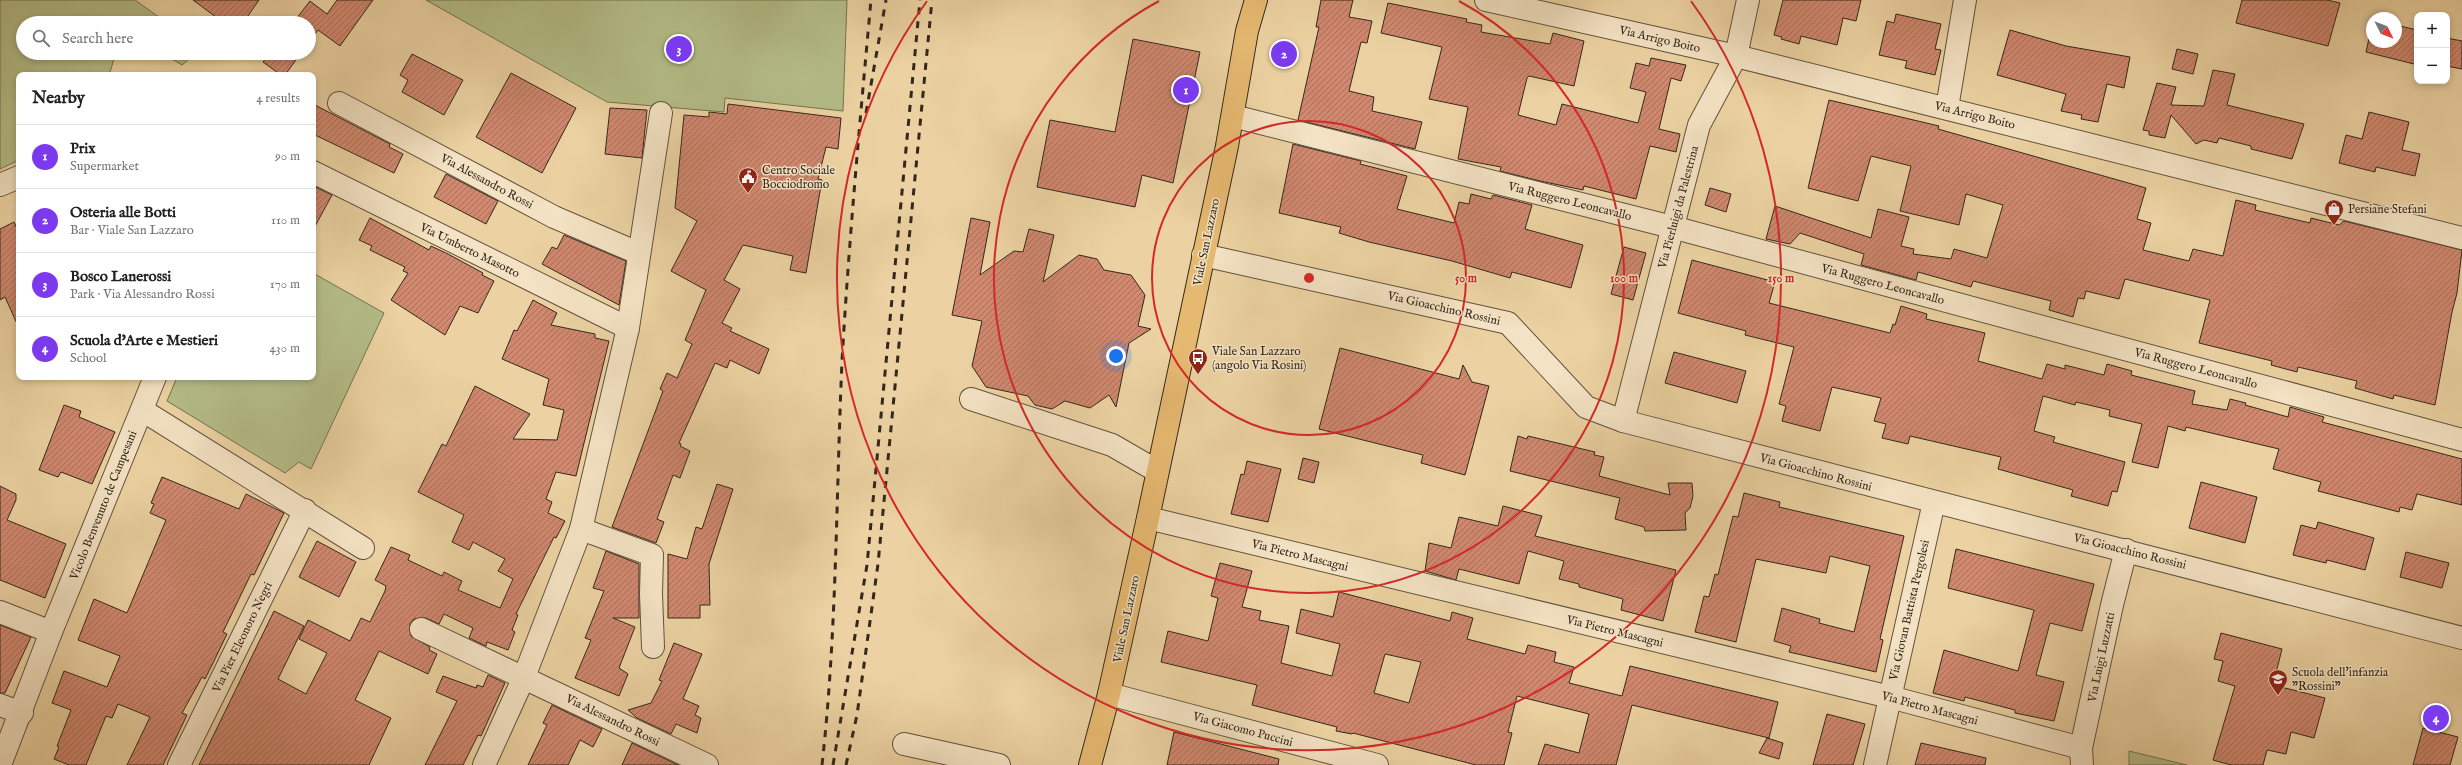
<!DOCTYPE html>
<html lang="en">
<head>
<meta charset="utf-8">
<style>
  body { margin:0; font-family:"IM FELL English",serif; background:#f2f2f2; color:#202124 }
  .controls { position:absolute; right:12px; top:12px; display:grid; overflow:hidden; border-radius:8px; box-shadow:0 2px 6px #0003 }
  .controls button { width:36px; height:36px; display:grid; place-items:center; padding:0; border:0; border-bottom:1px solid #e0e0e0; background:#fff; color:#202124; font:20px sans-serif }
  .compass { position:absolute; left:2366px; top:12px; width:36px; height:36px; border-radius:50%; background:#fff; box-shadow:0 2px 6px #0003; rotate:132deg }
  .you { position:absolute; left:1116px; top:356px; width:14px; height:14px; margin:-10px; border:3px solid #fff; border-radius:50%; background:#1a73e8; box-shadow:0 0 0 6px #1a73e833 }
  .badge { display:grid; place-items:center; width:26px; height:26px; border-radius:50%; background:#7c3aed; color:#fff; font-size:13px; font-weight:700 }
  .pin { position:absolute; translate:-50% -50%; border:2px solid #fff; box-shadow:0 1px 4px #0006 }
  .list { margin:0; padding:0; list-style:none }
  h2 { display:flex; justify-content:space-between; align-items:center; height:52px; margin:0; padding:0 16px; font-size:17px }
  h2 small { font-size:13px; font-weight:400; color:#757577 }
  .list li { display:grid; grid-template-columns:26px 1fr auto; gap:12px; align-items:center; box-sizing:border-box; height:64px; padding:0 16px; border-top:1px solid #e0e0e0 }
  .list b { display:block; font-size:15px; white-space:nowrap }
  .list p { margin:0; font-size:13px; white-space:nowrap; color:#757577 }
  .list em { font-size:13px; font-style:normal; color:#757577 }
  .icon { flex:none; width:22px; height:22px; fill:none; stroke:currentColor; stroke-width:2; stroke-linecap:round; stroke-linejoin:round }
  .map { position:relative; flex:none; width:2462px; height:765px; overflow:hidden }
  .search { position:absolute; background:#fff; box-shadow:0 2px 6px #0003; left:16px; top:16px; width:300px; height:44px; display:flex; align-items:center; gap:10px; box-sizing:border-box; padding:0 14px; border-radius:22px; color:#757577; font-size:15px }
  .panel { position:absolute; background:#fff; box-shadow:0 2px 6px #0003; left:16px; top:72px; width:300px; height:308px; border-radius:8px }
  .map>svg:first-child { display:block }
  .green { fill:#b4bd88; stroke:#747252 }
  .building { fill:url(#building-hatch); stroke:#34281d; fill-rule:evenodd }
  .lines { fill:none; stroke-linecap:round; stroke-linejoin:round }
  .minor-casing { stroke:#62523e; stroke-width:24 }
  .major-casing { stroke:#34281d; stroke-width:24 }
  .minor { stroke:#f3e2c3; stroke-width:22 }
  .major { stroke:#e6b971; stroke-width:22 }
  .rail { stroke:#34281d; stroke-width:3; stroke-dasharray:7 7; stroke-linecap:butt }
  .ring { fill:none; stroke:#d62828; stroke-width:2 }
  .labels { text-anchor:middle; stroke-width:3; stroke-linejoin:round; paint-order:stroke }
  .street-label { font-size:12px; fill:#34281d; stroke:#f3e2c3 }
  .poi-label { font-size:12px; fill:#34281d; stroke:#f3e2c3; text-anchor:start }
  .centre { fill:#d62828; stroke:#f3e2c3; stroke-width:2 }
  .ring-label { font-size:12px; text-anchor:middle; font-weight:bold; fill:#d62828; stroke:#f3e2c3; stroke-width:3; stroke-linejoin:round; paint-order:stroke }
</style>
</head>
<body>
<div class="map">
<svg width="2462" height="765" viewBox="0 0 2462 765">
  <defs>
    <pattern id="building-hatch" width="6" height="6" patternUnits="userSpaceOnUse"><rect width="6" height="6" fill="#d0886f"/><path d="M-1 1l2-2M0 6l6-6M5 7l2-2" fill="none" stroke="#aa6f5b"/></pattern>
  </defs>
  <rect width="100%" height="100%" fill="#ecd2a2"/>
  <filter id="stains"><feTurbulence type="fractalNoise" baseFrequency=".005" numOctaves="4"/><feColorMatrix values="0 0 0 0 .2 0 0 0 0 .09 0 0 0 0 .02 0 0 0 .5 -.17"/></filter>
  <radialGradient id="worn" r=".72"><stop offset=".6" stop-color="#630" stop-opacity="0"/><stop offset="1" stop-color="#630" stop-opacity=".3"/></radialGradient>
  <g class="green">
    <path d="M0,0H135L167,23H23V53H116L109,75H19V160L0,169Z"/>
    <path d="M426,0H847L843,111L725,98L724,112L607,102Z"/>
    <path d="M162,53H196L182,65Z"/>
    <path d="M313,273L384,313L311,469L299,462L285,473L167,401L177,377H313Z"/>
    <path d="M2129,751L2187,765H2129Z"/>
  </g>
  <g class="building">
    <path d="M193,0H259L243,23H224Z"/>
    <path d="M337,0H373L340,46L318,30L309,42V23H293L310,1L327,14Z"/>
    <path d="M1321,0H1353L1349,17L1372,21L1367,43L1361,42L1349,91L1374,97L1372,111L1422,122L1415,149L1298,120L1319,27H1316Z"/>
    <path d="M1783,0H1861L1856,21L1843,18L1837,45L1801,36L1799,44L1781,39L1782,37L1774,35Z"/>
    <path d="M2242,0H2327L2340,3L2328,46L2236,23Z"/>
    <path d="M1388,3L1467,19L1466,22L1482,25L1481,32L1550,44L1553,33L1584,41L1574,86L1529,76L1527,78L1518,115L1556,125L1562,104L1638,123L1646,92L1630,88L1636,63L1649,66L1651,58L1686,65L1681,81L1671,78L1659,129L1680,134L1676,152L1650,146L1636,199L1584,186L1583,190L1540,181L1500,171L1501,167L1458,159L1468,107L1429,99L1442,47L1381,33Z"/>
    <path d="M1896,14L1941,24L1935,49L1941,50L1935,75L1905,68L1907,61L1879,55L1887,21L1894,23Z"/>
    <path d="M2372,25V42H2396V25L2417,30V59L2414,64L2366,52Z"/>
    <path d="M2010,30L2066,46L2130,57L2124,88L2107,84L2098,122L2081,119L2082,115L2061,111L2066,94L1997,75Z"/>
    <path d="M2447,38L2462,41V69L2447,66Z"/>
    <path d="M1133,39L1200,52L1173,183L1142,175L1135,207L1037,187L1050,120L1115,132Z"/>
    <path d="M2177,49L2198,54L2193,74L2172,69Z"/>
    <path d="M270,53H301L285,75H281L263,62Z"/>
    <path d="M412,54L463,80L444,115L402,92L408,80L400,75Z"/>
    <path d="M2213,70L2235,74L2227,105L2304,124L2292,159L2251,149V146L2219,138L2217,143L2204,140L2196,144L2171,115L2165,138L2149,135V131L2143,130L2157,83L2176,87L2171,105L2204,106Z"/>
    <path d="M511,73L576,108L542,173L476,137Z"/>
    <path d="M1829,100L1939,126L1938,129L2146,188L2137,219L2151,223L2143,250L2189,261L2193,249L2223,256L2236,200L2256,205L2255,210L2310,223L2311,218L2339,225L2344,221L2462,250L2457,293L2452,312L2435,405L2394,395L2393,399L2355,388L2357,381L2298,367L2297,372L2271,365L2272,361L2199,343L2210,300L2125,279L2119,299L2086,291L2084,299L2078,298L2073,317L2049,310L2051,301L1973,281L1971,287L1918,272L1916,280L1861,265L1864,254L1800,233L1790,244L1766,239L1775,206L1871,238L1878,209L1909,217L1901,246L1914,249L1913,254L1951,259L1954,249L1987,258L2003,205L1966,194L1959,225L1900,211L1911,166L1871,156L1858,201L1808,188Z"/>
    <path d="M313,104L390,144L389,147L403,154L394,173L313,134Z"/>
    <path d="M728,104L841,118L838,149L826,147L818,179L822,180L806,273L790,270L793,256L743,245L724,280L740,289L722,323L732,328L730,331L769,349L759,374L730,360L727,368L715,363L679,443L681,444L680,446L690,451L680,478L673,475L657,519L664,522L656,543L612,527L663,391L660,389L667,373L677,378L692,344L685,340L706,290L671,271L697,221L675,208L684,115L709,117V112L727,114Z"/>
    <path d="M610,108L647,110L642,158L605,154Z"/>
    <path d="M2369,112L2409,122L2402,150L2420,154L2415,176L2376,167L2375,172L2339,163L2346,135L2362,139Z"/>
    <path d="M1293,144L1361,161L1360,164L1407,176L1397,209L1454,223L1459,202L1469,204L1471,194L1491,199L1493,195L1532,205L1525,229L1583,245L1571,288L1512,272L1510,278L1452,261L1369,242L1339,233L1341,227L1279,213Z"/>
    <path d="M446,174L498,201L486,224L434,197Z"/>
    <path d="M313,186L332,195L313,230Z"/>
    <path d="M1710,188L1731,194L1726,212L1705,205Z"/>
    <path d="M370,218L429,250L431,246L448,254L483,273L482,275L494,281L478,313L460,306L445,335L391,300L408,273L403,271L405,267L370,250L372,246L359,240Z"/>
    <path d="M971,218L990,222L980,275L1014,251L1023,252L1029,229L1054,235L1043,282L1079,255L1097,259L1104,270L1131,275L1145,295L1138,326L1151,329L1129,343L1116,407L1109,395L1090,408L1065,401L1052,409L1035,405L1028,396L986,387L972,366L982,321L952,315Z"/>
    <path d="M14,222L19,233V328L5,297L0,300V229Z"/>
    <path d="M564,235L626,261L619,305L542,264L552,247L557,249Z"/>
    <path d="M1624,247L1646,253L1633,300L1611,294Z"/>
    <path d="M1692,260L1775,282L1769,303L1890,333L1893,324L1895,325L1901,306L1927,314L1926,319L1985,333L1978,361L2042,379L2047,364L2065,369V365L2104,375L2107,364L2132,371L2131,375L2195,391L2192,404L2227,410L2230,399L2246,403L2245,405L2288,417L2290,407L2324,417L2322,422L2462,459V505L2417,494L2412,510L2400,507L2399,512L2318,491L2321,482L2273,469L2279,449L2186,427L2185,431L2168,426L2158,468L2132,462L2142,424L2109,416L2110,410L2076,402L2075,405L2043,396L2034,431L2055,437L2053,442L2125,462L2117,492L2112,491L2108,506L2071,496L2073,490L1998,469L2001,457L1910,436L1908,444L1882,438L1886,424L1874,421L1881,398L1832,387L1820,431L1782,421L1786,406L1779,404L1794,347L1745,335L1746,331L1678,313Z"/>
    <path d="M533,300L557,313L551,325L595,334V338L609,341L576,476L556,472L546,499L552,502L548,513L565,521L556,538L554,537L516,614L518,615L512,630L515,632L508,650L487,642L486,646L469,638L473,628L444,614L439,624L426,618L414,619L410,624L411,636L430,647L429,650L437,654L428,674L379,651L355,700L391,718L369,765H199L274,611L304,626L278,679L306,694L327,653L299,639L308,620L350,641L361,618L370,622L385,591L386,586L375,580L391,547L410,555L408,560L442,576L444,572L462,581L458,590L500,608L513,579L498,571L505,559L473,542L469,550L452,542L464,515L418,492L442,444L446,446L475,386L530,414L513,439L557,440L564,410L543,405L549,379L502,359L514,330L517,331Z"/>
    <path d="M1340,348L1459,379L1463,365L1472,382L1489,386L1465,475L1421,463L1423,455L1319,429Z"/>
    <path d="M1674,352L1746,371L1737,403L1665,383Z"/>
    <path d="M64,405L81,411L79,417L115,432L92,484L61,472L58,477L39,470Z"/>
    <path d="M1518,436L1527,439L1528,436L1595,452L1594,455L1604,457L1599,476L1670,495L1668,483H1692L1693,496L1690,508L1685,513L1686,530L1645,531L1644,527L1615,519L1620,498L1510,471Z"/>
    <path d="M1303,458L1319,462L1314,483L1298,479Z"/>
    <path d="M1247,461L1281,469L1268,522L1231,514L1241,474L1244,475Z"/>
    <path d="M162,477L239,509L246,494L284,513L254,575L251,574L223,632L227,634L214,661L205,679L202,677L182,713L187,715L163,765H127L150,717L118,704L112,718L106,716L86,765H69L54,759L59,747L57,746L71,710L52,703L64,671L107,687L120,656L78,640L94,599L127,613L166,520L150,513L154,504L151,503Z"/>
    <path d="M2201,482L2257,497L2245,543L2189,528Z"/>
    <path d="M717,484L733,489L709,564L710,605H700V618H668V554L687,559L696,527L702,529Z"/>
    <path d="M0,486L16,494V500L7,520L66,544L45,598L0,580Z"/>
    <path d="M1744,493L1780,502L1779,507L1904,536L1880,639L1883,640L1876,672L1789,652L1791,646L1774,641L1782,608L1820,619L1819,623L1854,632L1870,566L1830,556L1826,573L1756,559L1736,642L1695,632L1704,596L1709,597L1715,574L1718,575L1733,516L1738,517Z"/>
    <path d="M1503,506L1542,516L1535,536L1676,570L1663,621L1621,610L1623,599L1579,587V584L1559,579L1564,561L1528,551L1519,584L1459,569L1456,580L1425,571L1429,543L1451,548L1459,517L1498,526Z"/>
    <path d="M2318,522L2374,538L2365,570L2327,560L2326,563L2293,555L2301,525L2316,529Z"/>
    <path d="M317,541L356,562L339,597L299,577Z"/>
    <path d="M1956,549L2094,584L2082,631L2050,623L2036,675L2064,682L2054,721L2015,713V710L1965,697L1964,701L1933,693L1944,650L2018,671L2034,610L1948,588Z"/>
    <path d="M606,551L639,564V618H613L635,627L619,668L628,674L619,696L575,678L591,640L585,638L604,591L593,588Z"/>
    <path d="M2406,552L2449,563L2442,588L2400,577Z"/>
    <path d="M1220,563L1252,571L1242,607L1261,611L1259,620L1289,626L1281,663L1332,676L1340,644L1296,633L1301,609L1333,617L1339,592L1450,621L1452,612L1473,618L1467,639L1525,654L1528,645L1556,652L1554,662L1574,667L1569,683L1622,696L1630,666L1778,702L1769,738L1632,705L1616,765H1538L1545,744L1579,753L1589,714L1517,696L1508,732L1512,733L1504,765H1476L1353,733L1352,734L1336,731L1337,727L1252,705L1257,685L1161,662L1168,631L1208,641L1218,598L1211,596ZM1385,654L1421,662L1409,703L1374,693Z"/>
    <path d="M0,625L31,637L5,693H0Z"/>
    <path d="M2221,633L2282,649L2273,685L2325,698L2314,738L2291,732L2286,754L2267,750L2263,765H2231L2213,760L2235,686L2218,681L2223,661L2214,659Z"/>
    <path d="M674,643L702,654L683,699L699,706L695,715L701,718L697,733L676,724L671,734L637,718L628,710L651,703L662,681L659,680Z"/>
    <path d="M488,675L505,683L481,736L478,735L463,765H425L457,701L436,692L443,676L476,688L477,685L483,687Z"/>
    <path d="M552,705L602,729L593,747L580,740L568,765H528L547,725L543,723Z"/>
    <path d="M1827,714L1865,724L1853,765H1813Z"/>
    <path d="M2423,728L2458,737L2450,765H2413Z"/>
    <path d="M1174,732L1279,759L1278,765H1167Z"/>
    <path d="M1767,738L1783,743L1779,759L1759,753Z"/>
    <path d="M632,743L678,765H622Z"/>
    <path d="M1921,743L1986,758L1985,765H1915Z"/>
  </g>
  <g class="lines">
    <defs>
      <g id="minor">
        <path d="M1486,0L1736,56L2462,238"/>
        <path d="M339,103L554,217L638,253"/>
        <path d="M1947,108L1965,0"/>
        <path d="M1233,116L1672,227L2462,440"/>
        <path d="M313,172L628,328"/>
        <path d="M0,185L19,177"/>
        <path d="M1203,255L1508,323L1586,407L1623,421L2462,638"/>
        <path d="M971,399L1112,445L1157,471"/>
        <path d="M142,410L363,548"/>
        <path d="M1623,421L1699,125L1736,56L1748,0"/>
        <path d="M1148,518L1890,697L2081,748"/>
        <path d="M581,529L652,555L651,594L653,647"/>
        <path d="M0,612L51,632"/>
        <path d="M421,629L707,765"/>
        <path d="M1109,694L1377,765"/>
        <path d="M0,705L22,713"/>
        <path d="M904,744L999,765"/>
        <path d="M0,765L51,632L155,377"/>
        <path d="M179,765L305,510"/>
        <path d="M484,765L524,677L581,529L628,328L661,113"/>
        <path d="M1875,765L1934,502"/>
        <path d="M2082,765L2081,748L2112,605L2126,550"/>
      </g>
      <path id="major" d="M1090,765L1109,694L1148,518L1227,146L1247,31L1256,0"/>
    </defs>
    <use href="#minor" class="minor-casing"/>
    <use href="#major" class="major-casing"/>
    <use href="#minor" class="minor"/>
    <use href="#major" class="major"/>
    <g class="rail">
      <path d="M866,113L886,0"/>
      <path d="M822,765C837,631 836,496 842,361C849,240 860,120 871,0"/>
      <path d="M833,765L867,565L920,0"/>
      <path d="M846,765L857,715L878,564L932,0"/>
    </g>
  </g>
  <g class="ring">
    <circle cx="1309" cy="278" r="157"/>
    <path d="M1459 1A315 315 0 1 1 1159 1"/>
    <path d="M1691 1A472 472 0 1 1 927 1"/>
  </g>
  <defs>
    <symbol id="civic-pin" viewBox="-11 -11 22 30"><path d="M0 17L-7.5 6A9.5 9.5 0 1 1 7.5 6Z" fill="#8f2418" stroke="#f3e2c3"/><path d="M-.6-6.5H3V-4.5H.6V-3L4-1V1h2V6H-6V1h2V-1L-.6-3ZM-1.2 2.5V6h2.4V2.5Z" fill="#fff"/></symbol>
    <symbol id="shop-pin" viewBox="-11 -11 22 30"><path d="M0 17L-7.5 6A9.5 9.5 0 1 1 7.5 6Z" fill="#8f2418" stroke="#f3e2c3"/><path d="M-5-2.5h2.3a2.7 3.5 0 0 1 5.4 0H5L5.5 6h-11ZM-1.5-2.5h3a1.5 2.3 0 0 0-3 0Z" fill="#fff"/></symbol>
    <symbol id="bus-pin" viewBox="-11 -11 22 30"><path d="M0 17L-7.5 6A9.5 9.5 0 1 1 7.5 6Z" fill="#8f2418" stroke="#f3e2c3"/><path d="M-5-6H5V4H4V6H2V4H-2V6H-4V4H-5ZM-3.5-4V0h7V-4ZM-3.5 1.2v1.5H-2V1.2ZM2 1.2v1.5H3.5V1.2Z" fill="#fff"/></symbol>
    <symbol id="school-pin" viewBox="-11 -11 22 30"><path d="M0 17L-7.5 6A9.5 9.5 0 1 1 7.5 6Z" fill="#8f2418" stroke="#f3e2c3"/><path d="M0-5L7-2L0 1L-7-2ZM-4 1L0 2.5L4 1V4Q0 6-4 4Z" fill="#fff"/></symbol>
  </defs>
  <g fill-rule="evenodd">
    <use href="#civic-pin" x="737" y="166" width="22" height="30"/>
    <use href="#shop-pin" x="2323" y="198" width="22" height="30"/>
    <use href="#bus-pin" x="1187" y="347" width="22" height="30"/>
    <use href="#school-pin" x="2267" y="668" width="22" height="30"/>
  </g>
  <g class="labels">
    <g class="street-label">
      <text transform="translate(1660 39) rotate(13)" y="4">Via Arrigo Boito</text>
      <text transform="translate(1975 115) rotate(14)" y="4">Via Arrigo Boito</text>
      <text transform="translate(487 181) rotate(28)" y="4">Via Alessandro Rossi</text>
      <text transform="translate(1570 201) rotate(14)" y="4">Via Ruggero Leoncavallo</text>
      <text transform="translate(1678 207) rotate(-75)" y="4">Via Pierluigi da Palestrina</text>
      <text transform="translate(1206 242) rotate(-78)" y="4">Viale San Lazzaro</text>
      <text transform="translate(470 250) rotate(26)" y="4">Via Umberto Masotto</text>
      <text transform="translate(1883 284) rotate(15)" y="4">Via Ruggero Leoncavallo</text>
      <text transform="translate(1444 308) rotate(13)" y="4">Via Gioacchino Rossini</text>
      <text transform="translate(2196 368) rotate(15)" y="4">Via Ruggero Leoncavallo</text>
      <text transform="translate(1816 472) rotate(15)" y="4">Via Gioacchino Rossini</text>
      <text transform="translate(103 505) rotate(-68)" y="4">Vicolo Benvenuto de Campesani</text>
      <text transform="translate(2130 551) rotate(14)" y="4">Via Gioacchino Rossini</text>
      <text transform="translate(1300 555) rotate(14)" y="4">Via Pietro Mascagni</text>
      <text transform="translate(1909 610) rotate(-77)" y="4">Via Giovan Battista Pergolesi</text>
      <text transform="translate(1126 619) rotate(-78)" y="4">Viale San Lazzaro</text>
      <text transform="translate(1615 631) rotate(14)" y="4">Via Pietro Mascagni</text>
      <text transform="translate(242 637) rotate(-64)" y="4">Via Pier Eleonoro Negri</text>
      <text transform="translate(2101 657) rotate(-78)" y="4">Via Luigi Luzzatti</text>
      <text transform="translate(1930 708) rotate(15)" y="4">Via Pietro Mascagni</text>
      <text transform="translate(613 720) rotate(26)" y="4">Via Alessandro Rossi</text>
      <text transform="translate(1243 729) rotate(15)" y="4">Via Giacomo Puccini</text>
    </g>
    <g class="poi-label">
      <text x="762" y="174">Centro Sociale<tspan x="762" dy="14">Bocciodromo</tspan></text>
      <text x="2348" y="213">Persiane Stefani</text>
      <text x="1212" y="355">Viale San Lazzaro<tspan x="1212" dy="14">(angolo Via Rosini)</tspan></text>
      <text x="2292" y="676">Scuola dell'infanzia<tspan x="2292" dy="14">"Rossini"</tspan></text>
    </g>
  </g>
  <circle cx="1309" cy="278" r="6" class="centre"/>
  <g class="ring-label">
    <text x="1466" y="282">50 m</text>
    <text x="1624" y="282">100 m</text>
    <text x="1781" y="282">150 m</text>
  </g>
  <rect width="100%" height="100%" filter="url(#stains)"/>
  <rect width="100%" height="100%" fill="url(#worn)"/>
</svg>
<div class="controls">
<button>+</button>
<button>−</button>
</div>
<svg class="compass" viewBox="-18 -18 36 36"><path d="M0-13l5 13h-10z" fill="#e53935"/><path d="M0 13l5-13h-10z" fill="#757577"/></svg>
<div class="you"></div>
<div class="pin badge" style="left:1186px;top:90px">1</div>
<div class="pin badge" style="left:1284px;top:54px">2</div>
<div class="pin badge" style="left:679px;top:49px">3</div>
<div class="pin badge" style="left:2436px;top:718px">4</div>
<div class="search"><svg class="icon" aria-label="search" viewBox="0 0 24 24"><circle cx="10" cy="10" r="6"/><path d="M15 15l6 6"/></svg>Search here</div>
<section class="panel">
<h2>Nearby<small>4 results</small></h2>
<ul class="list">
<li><span class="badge">1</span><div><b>Prix</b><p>Supermarket</p></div><em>90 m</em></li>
<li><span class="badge">2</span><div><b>Osteria alle Botti</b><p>Bar · Viale San Lazzaro</p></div><em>110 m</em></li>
<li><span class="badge">3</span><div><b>Bosco Lanerossi</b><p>Park · Via Alessandro Rossi</p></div><em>170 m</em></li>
<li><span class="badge">4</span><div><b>Scuola d'Arte e Mestieri</b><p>School</p></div><em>430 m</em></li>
</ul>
</section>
</div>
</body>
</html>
